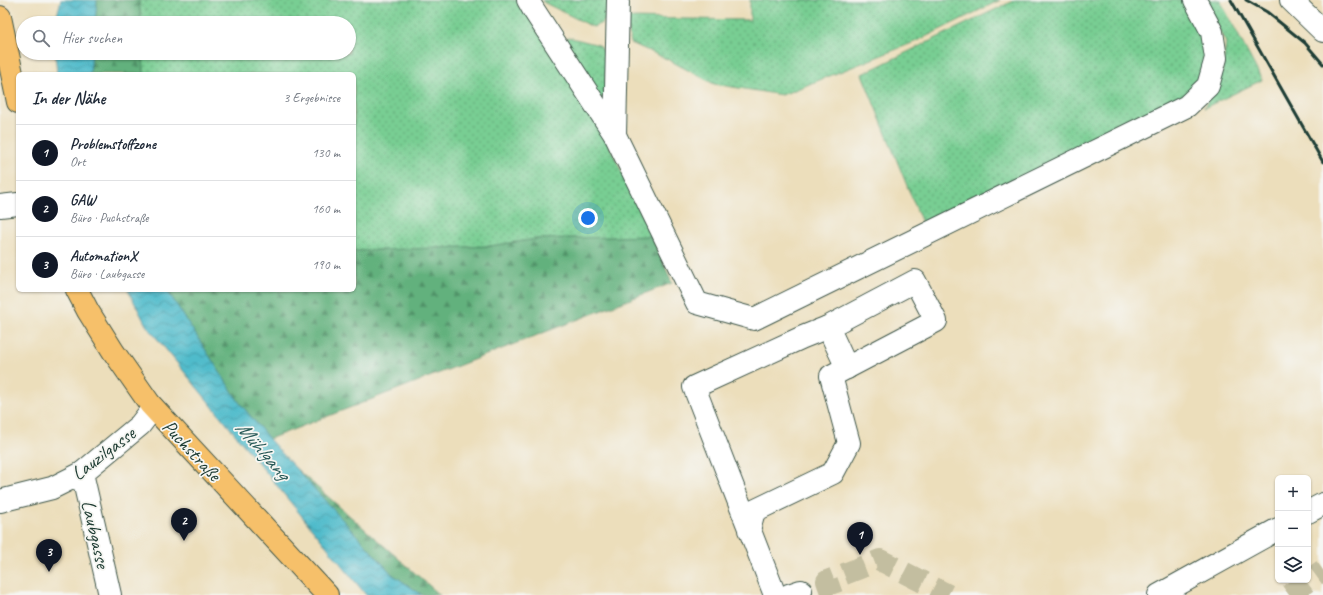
<!DOCTYPE html>
<html lang="de">
<head>
<meta charset="utf-8">
<style>
  body { margin:0; font-family:Caveat,sans-serif; background:#f2f2f3; color:#1f2937 }
  .controls { position:absolute; right:12px; bottom:12px; display:grid; overflow:hidden; border-radius:6px; box-shadow:0 1px 3px #0004 }
  .controls button { width:36px; height:36px; display:grid; place-items:center; padding:0; border:0; border-bottom:1px solid #e0e1e3; background:#fff; color:#1f2937; font:20px sans-serif }
  .you { position:absolute; left:588px; top:218px; width:14px; height:14px; margin:-10px; border:3px solid #fff; border-radius:50%; background:#1a73e8; box-shadow:0 0 0 6px #1a73e833 }
  .badge { display:grid; place-items:center; width:26px; height:26px; border-radius:50%; background:#111827; color:#fff; font-size:13px; font-weight:700 }
  .pin { position:absolute; translate:-50% -33px; filter:drop-shadow(0 1px 2px #0008) }
  .pin::after { content:''; position:absolute; top:21px; width:14px; height:12px; background:inherit; clip-path:polygon(0 0,100% 0,50% 100%) }
  .list { margin:0; padding:0; list-style:none }
  h2 { display:flex; justify-content:space-between; align-items:center; height:52px; margin:0; padding:0 16px; font-size:17px }
  h2 small { font-size:13px; font-weight:400; color:#747a83 }
  .list li { display:grid; grid-template-columns:26px 1fr auto; gap:12px; align-items:center; box-sizing:border-box; height:56px; padding:0 16px; border-top:1px solid #e0e1e3 }
  .list b { display:block; font-size:15px; white-space:nowrap }
  .list p { margin:0; font-size:13px; white-space:nowrap; color:#747a83 }
  .list em { font-size:13px; font-style:normal; color:#747a83 }
  .icon { flex:none; width:22px; height:22px; fill:none; stroke:currentColor; stroke-width:2; stroke-linecap:round; stroke-linejoin:round }
  .map { position:relative; flex:none; width:1323px; height:595px; overflow:hidden }
  .search { position:absolute; background:#fff; box-shadow:0 1px 3px #0004; left:16px; top:16px; width:340px; height:44px; display:flex; align-items:center; gap:10px; box-sizing:border-box; padding:0 14px; border-radius:22px; color:#747a83; font-size:15px }
  .panel { position:absolute; background:#fff; box-shadow:0 1px 3px #0004; left:16px; top:72px; width:340px; height:220px; border-radius:6px }
  .map>svg:first-child { display:block }
  .grass { fill:url(#grass-dots); stroke:#4c8664 }
  .forest { fill:url(#forest-firs); stroke:#407758 }
  .water { fill:url(#water-waves); stroke:#387c80 }
  .lines { fill:none; stroke-linecap:round; stroke-linejoin:round }
  .minor-tunnel { stroke:#c3bea0; stroke-width:22; stroke-dasharray:22 11; stroke-linecap:butt }
  .minor-casing { stroke:#3e5548; stroke-width:24 }
  .major-casing { stroke:#3e5548; stroke-width:24 }
  .minor { stroke:#fff; stroke-width:22 }
  .major { stroke:#f6c06b; stroke-width:22 }
  .rail { stroke:#1f3d34; stroke-width:3 }
  .labels { text-anchor:middle; stroke-width:3.5; stroke-linejoin:round; paint-order:stroke }
  .street-label { font-size:20px; fill:#1f3d34; stroke:#f6f6f2 }
  .water-label { font-size:21px; font-style:italic; fill:#2b5c5a; stroke:#f6f6f2 }
</style>
</head>
<body>
<div class="map">
<svg width="1323" height="595" viewBox="0 0 1323 595">
  <defs>
    <pattern id="grass-dots" width="8" height="8" patternUnits="userSpaceOnUse"><rect width="8" height="8" fill="#78ce93"/><path d="M2 2h.1M6 6h.1" fill="none" stroke="#62a879" stroke-width="1.8" stroke-linecap="round"/></pattern>
    <pattern id="forest-firs" width="22" height="20" patternUnits="userSpaceOnUse"><rect width="22" height="20" fill="#62b17d"/><path d="M5 1l3.5 6h-7zM16 11l3.5 6h-7z" fill="#509167"/></pattern>
    <pattern id="water-waves" width="16" height="10" patternUnits="userSpaceOnUse"><rect width="16" height="10" fill="#50bbcb"/><path d="M0 5q4-4 8 0t8 0" fill="none" stroke="#4299a6"/></pattern>
  </defs>
  <rect width="100%" height="100%" fill="#f6f6f2"/>
  <filter id="ink" filterUnits="userSpaceOnUse"><feTurbulence type="fractalNoise" baseFrequency=".025" numOctaves="2"/><feDisplacementMap in="SourceGraphic" scale="8" xChannelSelector="R" yChannelSelector="G"/><feConvolveMatrix kernelMatrix="1 2 1 2 8 2 1 2 1" color-interpolation-filters="sRGB"/></filter>
  <filter id="wash" filterUnits="userSpaceOnUse"><feTurbulence type="fractalNoise" baseFrequency=".012" numOctaves="4" result="noise"/><feDisplacementMap in="SourceGraphic" scale="16" xChannelSelector="R" yChannelSelector="G"/><feGaussianBlur stdDeviation="0.9" result="paint"/><feColorMatrix in="noise" values="0 0 0 0 0 0 0 0 0 0 0 0 0 0 0 0 0 1.4 0 .05"/><feComposite in="paint" operator="in"/></filter>
  <g filter="url(#wash)">
    <rect width="100%" height="100%" fill="#ecdebb"/>
    <g class="grass">
      <path d="M139,0H518L602,130L652,236L537,239L490,246L354,251V74H144L143,53H349V23H141Z"/>
      <path d="M542,0H610C609,17 610,20 593,27L543,2Z"/>
      <path d="M750,0H1000L917,41L782,95L714,84L667,59L631,43L626,18L750,20Z"/>
      <path d="M1015,0H1195L1212,32L1208,86L929,233L922,223L862,74Z"/>
      <path d="M1203,0H1220L1262,80L1204,108L1222,74L1226,43Z"/>
      <path d="M568,37L599,45L605,53L606,97L599,99L564,45Z"/>
    </g>
    <g class="forest">
      <path d="M97,0H139L141,23H95Z"/>
      <path d="M92,53H143L144,74H90Z"/>
      <path d="M652,236L672,283L269,439L239,402L167,290H354V251L490,246L537,239Z"/>
      <path d="M293,466L440,595H422L392,574Z"/>
    </g>
    <g class="water">
      <path d="M61,0H97L95,23H55Z"/>
      <path d="M55,53H92L90,74H57Z"/>
      <path d="M128,290H167L239,402L269,439L392,574L422,595H366L146,325Z"/>
    </g>
  </g>
  <g filter="url(#ink)">
    <g class="lines">
      <g class="minor-tunnel">
        <path d="M832,595L827,581L880,560L948,595"/>
        <path d="M1289,595L1323,570"/>
      </g>
      <defs>
        <g id="minor">
          <path d="M528,0L533,9L615,135L697,303L754,319L1187,106L1208,86L1216,58L1212,32L1195,0"/>
          <path d="M1291,0L1323,31"/>
          <path d="M615,135L618,0"/>
          <path d="M0,206L18,204"/>
          <path d="M828,327L847,368"/>
          <path d="M82,473L110,595"/>
          <path d="M0,501L52,488L82,473L140,425L153,408"/>
          <path d="M1308,512L1323,504"/>
          <path d="M749,530L754,511L833,473L849,443L831,376L936,321L915,281L828,327L803,337L694,387L775,595"/>
          <path d="M789,595L801,591"/>
          <path d="M1159,595L1278,529"/>
        </g>
        <g id="major">
          <path d="M0,17L18,102"/>
          <path d="M77,290L88,311L113,351L150,404L327,595"/>
        </g>
      </defs>
      <use href="#minor" class="minor-casing"/>
      <use href="#major" class="major-casing"/>
      <use href="#minor" class="minor"/>
      <use href="#major" class="major"/>
      <g class="rail">
        <path d="M1231,0L1323,162"/>
        <path d="M1246,0L1267,12L1305,43L1323,64"/>
      </g>
    </g>
  </g>
  <g class="labels">
    <g class="street-label">
      <text transform="translate(192 450) rotate(47)" y="7">Puchstraße</text>
      <text transform="translate(103 453) rotate(-37)" y="7">Lauzilgasse</text>
      <text transform="translate(96 534) rotate(77)" y="7">Laubgasse</text>
    </g>
    <g class="water-label">
      <text transform="translate(263 450) rotate(49)" y="7">Mühlgang</text>
    </g>
  </g>
</svg>
<div class="controls">
<button>+</button>
<button>−</button>
<button><svg class="icon" aria-label="layers" viewBox="0 0 24 24"><path d="M12 4l9 5-9 5-9-5zM3 14l9 5 9-5"/></svg></button>
</div>
<div class="you"></div>
<div class="pin badge" style="left:860px;top:555px">1</div>
<div class="pin badge" style="left:184px;top:541px">2</div>
<div class="pin badge" style="left:49px;top:572px">3</div>
<div class="search"><svg class="icon" aria-label="search" viewBox="0 0 24 24"><circle cx="10" cy="10" r="6"/><path d="M15 15l6 6"/></svg>Hier suchen</div>
<section class="panel">
<h2>In der Nähe<small>3 Ergebnisse</small></h2>
<ul class="list">
<li><span class="badge">1</span><div><b>Problemstoffzone</b><p>Ort</p></div><em>130 m</em></li>
<li><span class="badge">2</span><div><b>GAW</b><p>Büro · Puchstraße</p></div><em>160 m</em></li>
<li><span class="badge">3</span><div><b>AutomationX</b><p>Büro · Laubgasse</p></div><em>190 m</em></li>
</ul>
</section>
</div>
</body>
</html>
